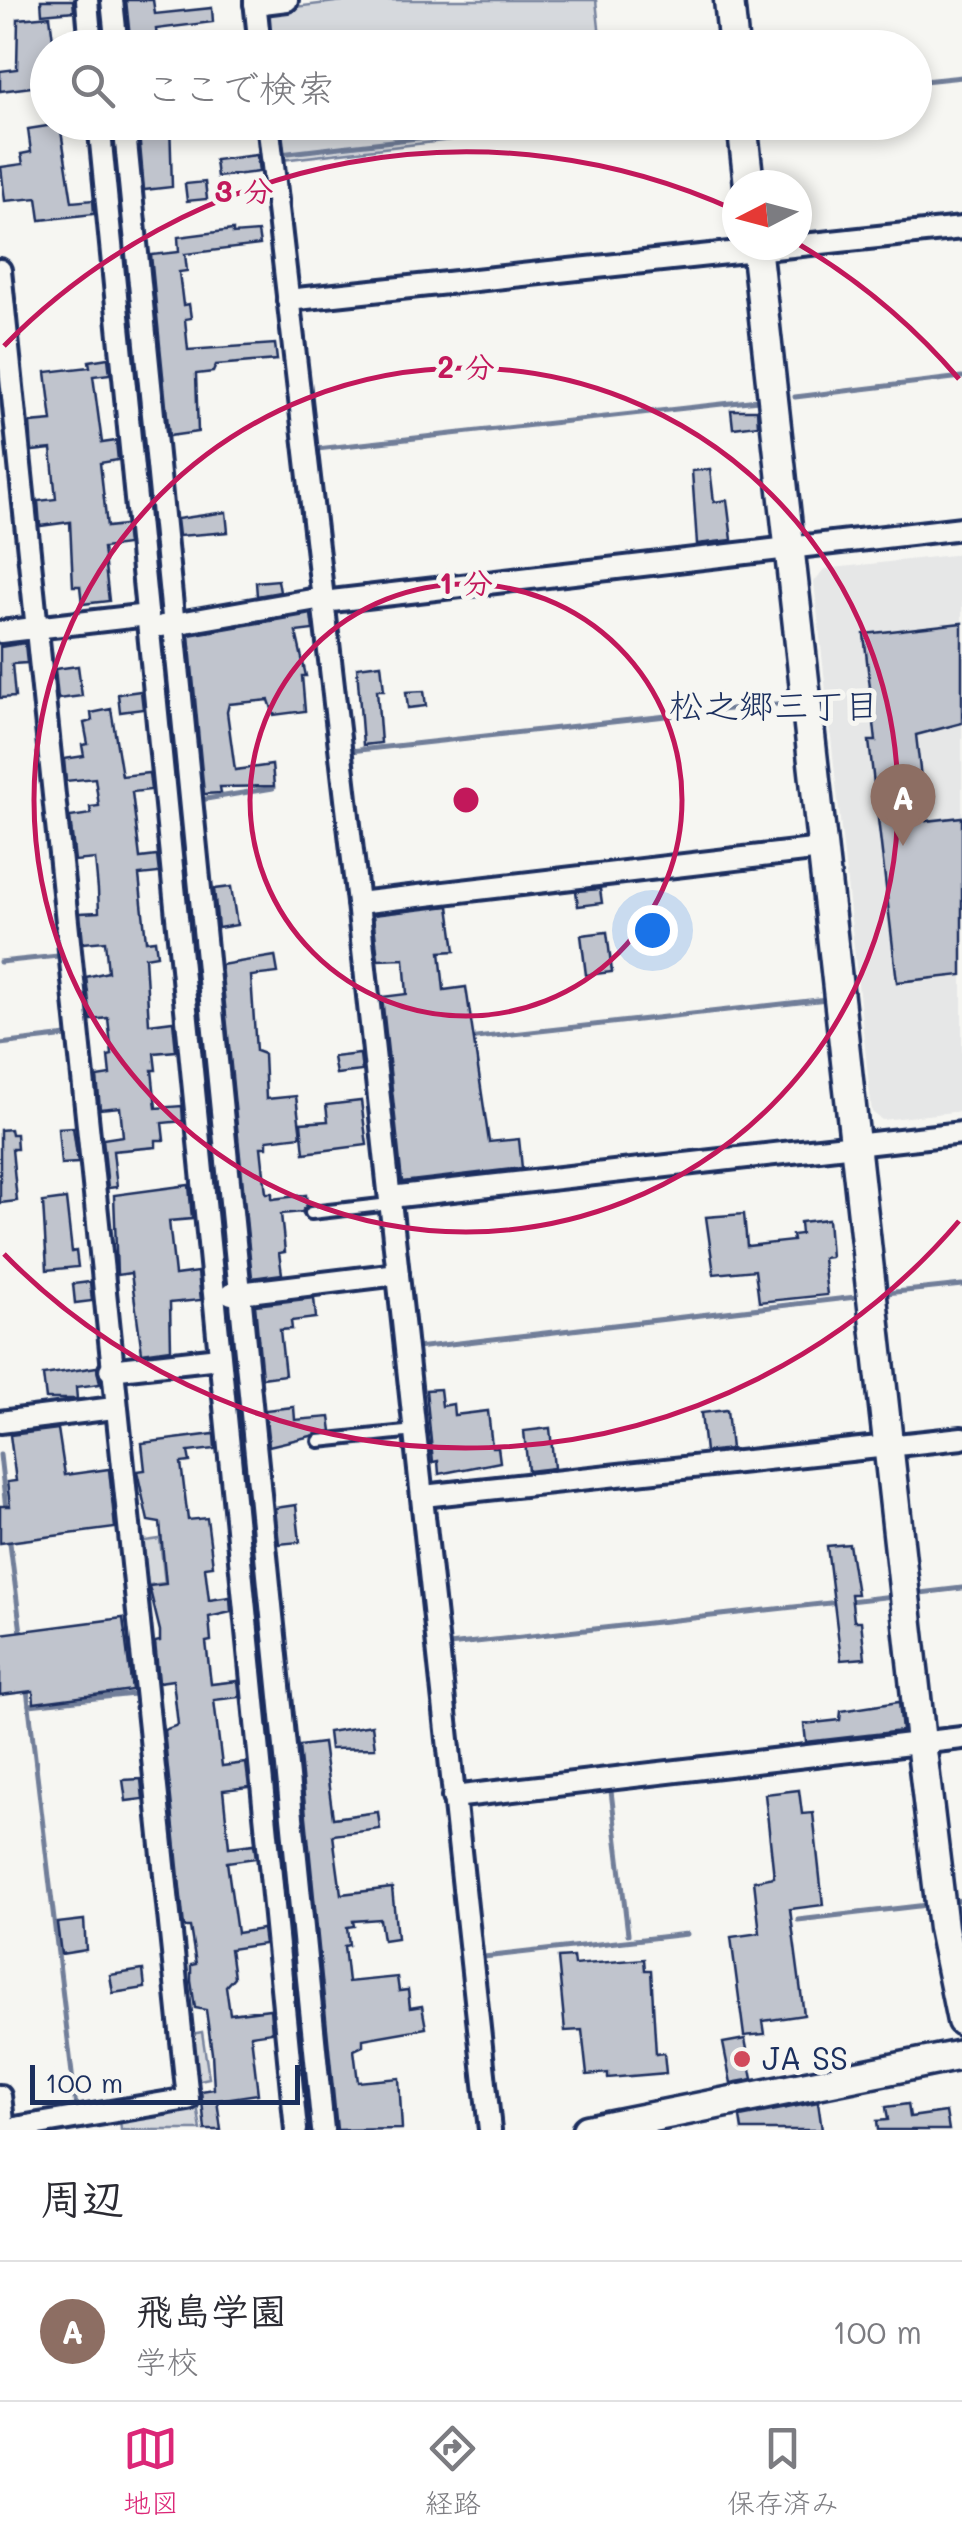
<!DOCTYPE html>
<html lang="ja">
<head>
<meta charset="utf-8">
<style>
  body { margin:0; font-family:Mali,"Klee One",sans-serif; background:#f2f2f3; color:#2b2b33 }
  .compass { position:absolute; left:722px; top:170px; width:90px; height:90px; border-radius:50%; background:#fff; box-shadow:0 5px 15px #0003; rotate:264deg }
  .scale { position:absolute; left:30px; bottom:25px; width:270px; box-sizing:border-box; padding-left:10px; border:5px solid #1b2f5e; border-top:0; font-size:28px; line-height:35px; white-space:nowrap; color:#1b2f5e; -webkit-text-stroke:8px #f6f6f2; paint-order:stroke }
  .you { position:absolute; left:652px; top:930px; width:35px; height:35px; margin:-25px; border:8px solid #fff; border-radius:50%; background:#1a73e8; box-shadow:0 0 0 15px #1a73e833 }
  .badge { display:grid; place-items:center; width:65px; height:65px; border-radius:50%; background:#db2777; color:#fff; font-size:32px; font-weight:700 }
  .pin { position:absolute; translate:-50% -82px; filter:drop-shadow(0 2px 5px #0008) }
  .pin::after { content:''; position:absolute; top:52px; width:35px; height:30px; background:inherit; clip-path:polygon(0 0,100% 0,50% 100%) }
  .list { margin:0; padding:0; list-style:none }
  h2 { display:flex; justify-content:space-between; align-items:center; height:130px; margin:0; padding:0 40px; font-size:42px }
  h2 small { font-size:32px; font-weight:400; color:#7c7c81 }
  .list li { display:grid; grid-template-columns:65px 1fr auto; gap:30px; align-items:center; box-sizing:border-box; height:140px; padding:0 40px; border-top:2px solid #e1e1e2 }
  .list b { display:block; font-size:38px; white-space:nowrap }
  .list p { margin:0; font-size:32px; white-space:nowrap; color:#7c7c81 }
  .list em { font-size:32px; font-style:normal; color:#7c7c81 }
  .icon { flex:none; width:55px; height:55px; fill:none; stroke:currentColor; stroke-width:2; stroke-linecap:round; stroke-linejoin:round }
  .map { position:relative; flex:none; width:962px; height:2130px; overflow:hidden }
  .search { position:absolute; background:#fff; box-shadow:0 5px 15px #0003; left:30px; right:30px; top:30px; height:110px; display:flex; align-items:center; gap:25px; box-sizing:border-box; padding:0 35px; border-radius:55px; color:#7c7c81; font-size:38px }
  .sheet { height:270px; background:#fff }
  nav { display:flex; justify-content:space-around; align-items:center; box-sizing:border-box; height:140px; border-top:2px solid #e1e1e2; background:#fff; font-size:28px; color:#7c7c81 }
  nav a { display:grid; justify-items:center; gap:5px }
  nav .on { color:#db2777 }
  .map>svg:first-child { display:block }
  .built { fill:#e6e7e7 }
  .green { fill:#d6d9dd; stroke:#78849e; stroke-width:2.5 }
  .lines { fill:none; stroke-linecap:round; stroke-linejoin:round }
  .stream { stroke:#717e99; stroke-width:5 }
  .building { fill:#c0c4cd; stroke:#1b2f5e; stroke-width:2.5 }
  .lane-casing { stroke:#1b2f5e; stroke-width:18 }
  .street-casing { stroke:#1b2f5e; stroke-width:28 }
  .secondary-casing { stroke:#1b2f5e; stroke-width:35 }
  .lane { stroke:#f6f6f2; stroke-width:10 }
  .street { stroke:#f6f6f2; stroke-width:20 }
  .secondary { stroke:#f6f6f2; stroke-width:28 }
  .ring { fill:none; stroke:#c2185b; stroke-width:5 }
  .poi-dot { fill:#d1495b; stroke:#f6f6f2; stroke-width:4 }
  .labels { text-anchor:middle; stroke-width:10; stroke-linejoin:round; paint-order:stroke }
  .poi-label { font-size:32px; fill:#1b2f5e; stroke:#f6f6f2; text-anchor:start }
  .neighbourhood-label { font-size:35px; fill:#1b2f5e; stroke:#f6f6f2 }
  .centre { fill:#c2185b; stroke:#f6f6f2; stroke-width:5 }
  .ring-label { font-size:30px; text-anchor:middle; font-weight:bold; fill:#c2185b; stroke:#f6f6f2; stroke-width:10; stroke-linejoin:round; paint-order:stroke }
</style>
</head>
<body>
<div class="map">
<svg width="962" height="2130" viewBox="0 0 962 2130">
  <rect width="100%" height="100%" fill="#f6f6f2"/>
  <filter id="ink" filterUnits="userSpaceOnUse"><feTurbulence type="fractalNoise" baseFrequency=".01" numOctaves="2"/><feDisplacementMap in="SourceGraphic" scale="20" xChannelSelector="R" yChannelSelector="G"/><feConvolveMatrix kernelMatrix="1 2 1 2 8 2 1 2 1" color-interpolation-filters="sRGB"/></filter>
  <g filter="url(#ink)">
    <path class="built" d="M962,554V1111L882,1120L872,1112L814,582L824,569Z"/>
    <g class="green">
      <path d="M352,0H596L601,47H270V10Z"/>
      <path d="M277,122L595,123L281,160Z"/>
      <path d="M160,1539L165,1583L142,1586L137,1542Z"/>
      <path d="M202,2032L209,2078L191,2082L186,2035Z"/>
      <path d="M197,2105L201,2130H121L120,2119Z"/>
    </g>
    <g class="lines">
      <g class="stream">
        <path d="M914,82L962,77"/>
        <path d="M280,154L555,122"/>
        <path d="M795,397L962,377"/>
        <path d="M317,449L758,400"/>
        <path d="M350,751L785,703"/>
        <path d="M200,800L273,788"/>
        <path d="M0,962L58,956"/>
        <path d="M467,1039L827,999"/>
        <path d="M0,1044L67,1036"/>
        <path d="M208,1071L229,1289"/>
        <path d="M886,1293L962,1285"/>
        <path d="M230,1300L311,2130"/>
        <path d="M416,1348L856,1297"/>
        <path d="M0,1455L6,1509"/>
        <path d="M9,1535L21,1633"/>
        <path d="M920,1593L962,1588"/>
        <path d="M849,1601L893,1596"/>
        <path d="M449,1645L839,1602"/>
        <path d="M27,1689L76,2108"/>
        <path d="M29,1705L134,1694"/>
        <path d="M611,1791L628,1934"/>
        <path d="M955,1901L962,1900"/>
        <path d="M798,1920L927,1905"/>
        <path d="M484,1957L687,1934"/>
      </g>
    </g>
    <g class="building">
      <path d="M41,0H73L74,11L42,14Z"/>
      <path d="M126,0H153L155,14L212,8L213,22L156,29L158,48H131Z"/>
      <path d="M50,16L54,48H48V85L0,91V71L17,69L18,19Z"/>
      <path d="M138,122H170L172,187L144,190Z"/>
      <path d="M60,124L72,202L93,200L94,214L40,220L37,198L5,201L1,167L23,164L21,154L31,152L28,129Z"/>
      <path d="M257,155L259,172L217,177L215,160Z"/>
      <path d="M205,182L207,199L187,201L185,184Z"/>
      <path d="M233,230V234L258,232L260,245L185,254L187,271L179,272L183,305L189,304L191,318L185,319L188,350L275,344L277,360L216,365L213,372L196,374L198,432L169,436L151,255L179,252L178,237Z"/>
      <path d="M108,358L110,374L93,376L102,443L116,441L118,460L100,463L107,527L125,525L127,545L103,548L109,601L82,604L80,586H73L70,522L40,526L38,501L56,499L51,449L32,451L30,423L52,421L46,372L90,367L89,361Z"/>
      <path d="M731,410H757L758,425L733,428Z"/>
      <path d="M710,469L714,502L727,500L732,540L697,544L692,471Z"/>
      <path d="M226,512L228,532L179,536L177,519Z"/>
      <path d="M278,580L280,592L257,596L256,582Z"/>
      <path d="M311,614L313,630L296,632L306,676H302L305,711L274,715L269,700L229,704L227,712L235,770L272,765L274,786L220,787L221,793L204,794L189,635Z"/>
      <path d="M962,623V723L916,735L926,821L962,817V975L897,982L869,741H876L864,634Z"/>
      <path d="M25,643L27,663L12,664L15,697L0,698V647Z"/>
      <path d="M381,664L384,690H377L381,743L363,745L357,667Z"/>
      <path d="M78,666L82,696L58,699L55,669Z"/>
      <path d="M141,691L143,709L120,712L118,694Z"/>
      <path d="M424,691L426,706L408,708L406,692Z"/>
      <path d="M111,709L122,776L149,773L151,790L132,792L140,858L157,856L159,873L139,875L146,941L155,940L157,955L145,957L149,1024L173,1021L176,1051L154,1053L156,1070H152L156,1108L182,1106L183,1121L162,1123L164,1140H156V1147L113,1151L117,1187L108,1188L103,1139L123,1136L120,1107L100,1109L97,1077L110,1075L108,1056L112,1055L108,1018L91,1020L86,977L108,972L105,941L83,943L80,913L99,912L98,890L95,859L75,861L70,817L91,814L90,807L99,806L95,778L66,781L64,759L84,756L82,745L88,744L84,723L92,721L91,713Z"/>
      <path d="M231,887L237,925L218,928L214,889Z"/>
      <path d="M600,889L602,903L578,906L576,891Z"/>
      <path d="M449,906L455,951L440,952L444,990L466,987L489,1142L519,1139L522,1168L402,1182L382,997L407,994L404,959L378,960L373,915Z"/>
      <path d="M607,932L612,972L586,975L581,935Z"/>
      <path d="M275,956L278,973L251,976L256,1051L264,1054L266,1099L296,1096L301,1136L267,1140V1147H261L266,1193H272V1199L306,1195L307,1205L302,1212L281,1214L285,1252L279,1253L282,1274L252,1278L221,965Z"/>
      <path d="M360,1054L362,1071L336,1074L333,1057Z"/>
      <path d="M361,1101L367,1145L304,1153L301,1123L328,1121L326,1105Z"/>
      <path d="M73,1127L78,1163L61,1164L58,1128Z"/>
      <path d="M10,1129L11,1134H16L17,1149H12L17,1201L0,1203V1130Z"/>
      <path d="M189,1185L192,1219L169,1221L175,1275L198,1272L201,1300L170,1303L171,1349L142,1353L131,1273L117,1275L114,1195Z"/>
      <path d="M66,1199L72,1252L76,1251L78,1267L47,1270L43,1202Z"/>
      <path d="M744,1214L747,1246L793,1241L792,1235L801,1234L800,1222L828,1219L831,1257L823,1258L827,1295L759,1302L755,1270L714,1274L706,1217Z"/>
      <path d="M90,1282L92,1301L75,1303L73,1284Z"/>
      <path d="M314,1298L316,1318L291,1321L292,1329L280,1330L285,1375L262,1378L255,1305Z"/>
      <path d="M97,1367L100,1384L76,1387L77,1399H46L43,1375Z"/>
      <path d="M440,1389L442,1406L453,1404L454,1415L488,1411L492,1447H498L500,1462L439,1474L438,1461L433,1462L426,1390Z"/>
      <path d="M294,1407L295,1420L330,1417L332,1431L269,1446L265,1410Z"/>
      <path d="M727,1410L731,1449L705,1452L701,1413Z"/>
      <path d="M550,1428L554,1468L528,1471L524,1431Z"/>
      <path d="M58,1429L65,1475L109,1469L115,1528L0,1543V1506H10L7,1482L16,1481L10,1435Z"/>
      <path d="M214,1434L215,1449L188,1452L190,1462L181,1463L188,1520L207,1518L213,1566L205,1567L209,1600L230,1597L231,1612L209,1617L211,1641L206,1642L211,1684L238,1681L240,1697L214,1700L222,1766L246,1763L249,1787L223,1790L229,1847L254,1844L256,1858L227,1862L237,1933L262,1929L264,1944L230,1949L234,1977L226,1986L230,2014L270,2009L272,2032L251,2035L258,2094L217,2100L221,2130H205L201,2091L214,2089L212,2053L206,2010L195,2008L191,1981V1965L196,1964L190,1927H184L164,1730L178,1725L173,1680L159,1682L155,1642L160,1641V1631L149,1586L166,1584L160,1523L148,1521L137,1471L145,1470L142,1443Z"/>
      <path d="M296,1505L300,1542L279,1544L275,1508Z"/>
      <path d="M849,1544L857,1594H851L854,1621H861L865,1658L841,1660L827,1546Z"/>
      <path d="M123,1618L132,1690L34,1703L33,1691L0,1695V1634Z"/>
      <path d="M899,1702L902,1731L806,1742L804,1724L840,1720L841,1711Z"/>
      <path d="M372,1725L375,1748L330,1749L328,1732Z"/>
      <path d="M323,1743L333,1818L378,1812L380,1829L333,1835L341,1894L392,1888L397,1938L383,1940L380,1919L353,1921L354,1926L347,1927L349,1945L344,1946L348,1982L397,1977L399,1991L408,1990L410,2008L422,2006L426,2028L363,2039V2046L354,2050L358,2082L399,2078L402,2129L337,2130L299,1746Z"/>
      <path d="M141,1779L143,1799L126,1801L123,1780Z"/>
      <path d="M799,1790L802,1814L813,1813L823,1905L790,1909L804,2015L763,2021L765,2034L744,2036L731,1937L760,1933L754,1881L774,1877L765,1794Z"/>
      <path d="M84,1920L86,1950L61,1954L57,1923Z"/>
      <path d="M573,1957L574,1965L644,1959L645,1970H651L656,2054L664,2053L666,2073L608,2078V2073L587,2075L582,2030L565,2031L558,1958Z"/>
      <path d="M143,1970L145,1988L113,1993L110,1975Z"/>
      <path d="M745,2039L753,2079L731,2083L723,2043Z"/>
      <path d="M818,2102L822,2130H742L740,2117Z"/>
      <path d="M908,2104L910,2117L946,2112L949,2130H878L877,2121L888,2120L886,2107Z"/>
    </g>
    <g class="lines">
      <defs>
        <g id="lane">
          <path d="M311,1213L390,1204"/>
          <path d="M319,1441L415,1431"/>
        </g>
        <g id="street">
          <path d="M87,0L91,48"/>
          <path d="M112,0L117,48"/>
          <path d="M255,0L260,48"/>
          <path d="M255,4L287,0"/>
          <path d="M99,122L296,2130"/>
          <path d="M124,122L323,2130"/>
          <path d="M268,122L358,903L490,2130"/>
          <path d="M0,270L188,2099L3,2130"/>
          <path d="M288,300L962,228"/>
          <path d="M323,602L962,528"/>
          <path d="M162,626L323,598"/>
          <path d="M0,632L148,615"/>
          <path d="M358,903L821,849"/>
          <path d="M390,1197L962,1133"/>
          <path d="M231,1294L398,1274"/>
          <path d="M110,1370L219,1358"/>
          <path d="M0,1422L114,1408"/>
          <path d="M423,1496L962,1438"/>
          <path d="M453,1797L962,1738"/>
          <path d="M0,2096L4,2130"/>
        </g>
        <g id="secondary">
          <path d="M729,0L734,48"/>
          <path d="M742,122L749,185"/>
          <path d="M756,245L921,1742L943,1928L962,2021"/>
          <path d="M587,2130L962,2055"/>
        </g>
      </defs>
      <use href="#lane" class="lane-casing"/>
      <use href="#street" class="street-casing"/>
      <use href="#secondary" class="secondary-casing"/>
      <use href="#lane" class="lane"/>
      <use href="#street" class="street"/>
      <use href="#secondary" class="secondary"/>
    </g>
  </g>
  <g class="ring">
    <circle cx="466" cy="800" r="216"/>
    <circle cx="466" cy="800" r="432"/>
    <path d="M959 1221A648 648 0 0 1 4 1254M4 346A648 648 0 0 1 735 210M800 245A648 648 0 0 1 959 379"/>
  </g>
  <circle class="poi-dot" cx="742" cy="2059" r="10"/>
  <g class="labels">
    <g class="poi-label">
      <text x="762" y="2070">JA SS</text>
    </g>
    <g class="neighbourhood-label">
      <text x="774" y="718">松之郷三丁目</text>
    </g>
  </g>
  <circle cx="466" cy="800" r="15" class="centre"/>
  <g class="ring-label">
    <text x="244" y="202">3 分</text>
    <text x="466" y="378">2 分</text>
    <text x="466" y="594">1 分</text>
  </g>
</svg>
<svg class="compass" viewBox="-18 -18 36 36"><path d="M0-13l5 13h-10z" fill="#e53935"/><path d="M0 13l5-13h-10z" fill="#7c7c81"/></svg>
<div class="scale">100 m</div>
<div class="you"></div>
<div class="pin badge" style="left:903px;top:846px;background:#8d6e63">A</div>
<div class="search"><svg class="icon" aria-label="search" viewBox="0 0 24 24"><circle cx="10" cy="10" r="6"/><path d="M15 15l6 6"/></svg>ここで検索</div>
</div>
<section class="sheet">
<h2>周辺<small></small></h2>
<ul class="list">
<li><span class="badge" style="background:#8d6e63">A</span><div><b>飛島学園</b><p>学校</p></div><em>100 m</em></li>
</ul>
</section>
<nav>
<a class="on"><svg class="icon" aria-label="map" viewBox="0 0 24 24"><path d="M3 6l6-2 6 2 6-2v14l-6 2-6-2-6 2zM9 4v14M15 6v14"/></svg>地図</a>
<a><svg class="icon" aria-label="directions" viewBox="0 0 24 24"><path d="M12 3l9 9-9 9-9-9zM9 14v-3h6M13 9l2 2-2 2"/></svg>経路</a>
<a><svg class="icon" aria-label="saved" viewBox="0 0 24 24"><path d="M7 4h10v16l-5-4-5 4z"/></svg>保存済み</a>
</nav>
</body>
</html>
